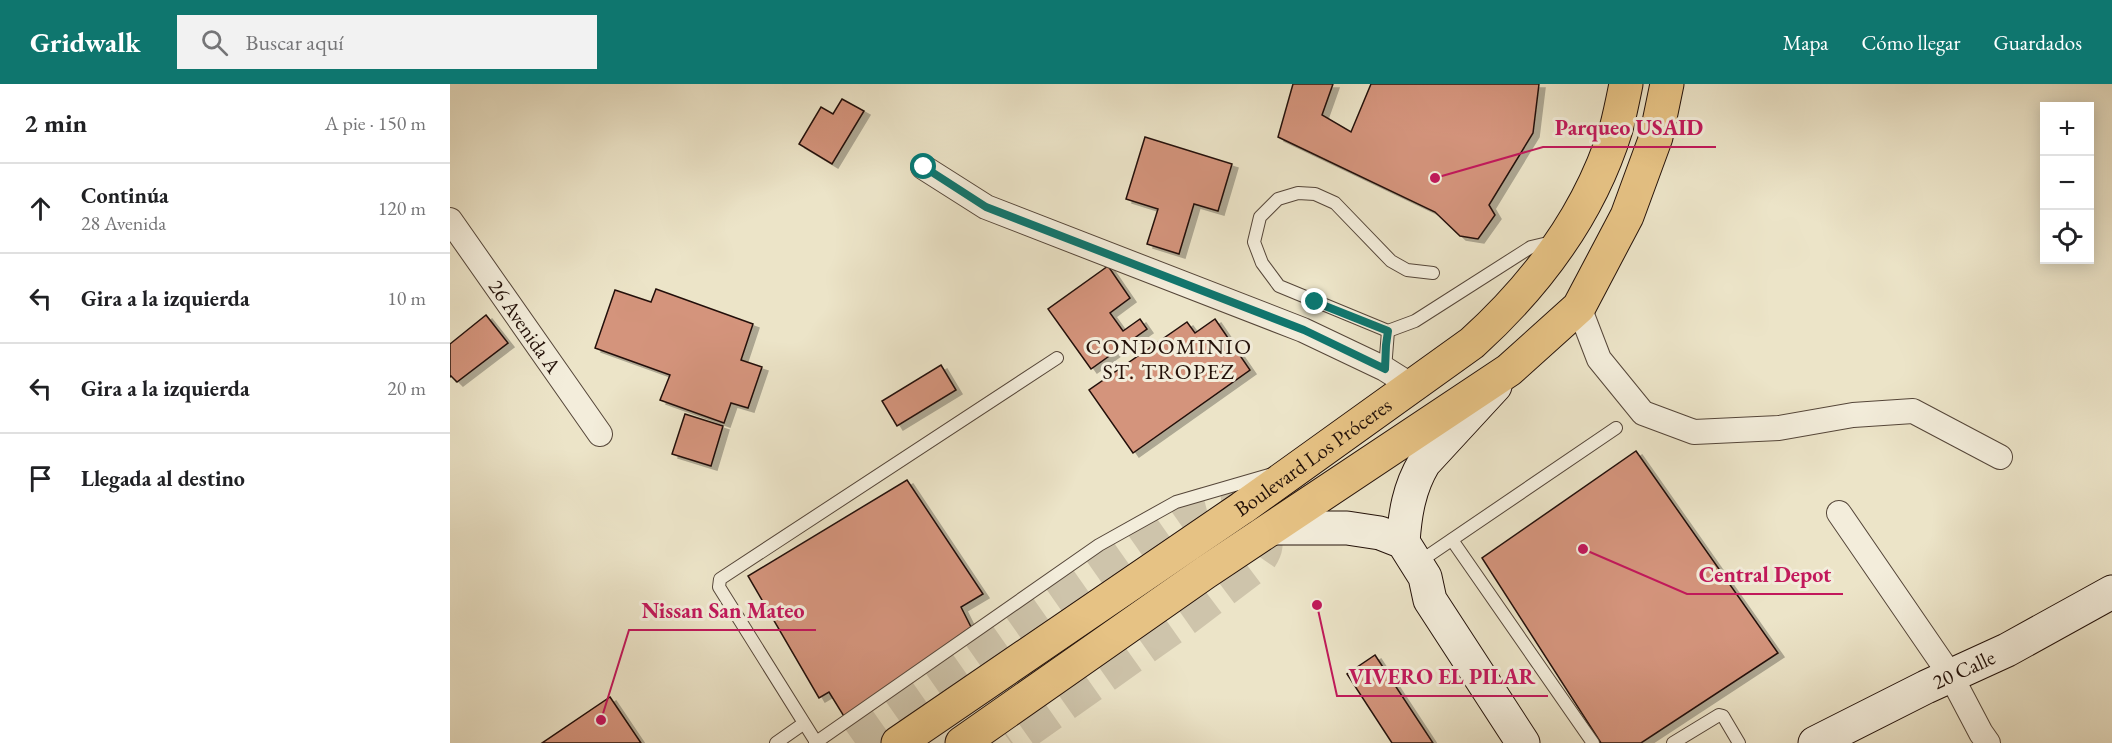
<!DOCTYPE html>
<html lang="es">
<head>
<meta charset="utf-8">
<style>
  body { margin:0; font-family:"EB Garamond",serif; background:#f2f2f2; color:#202124 }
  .controls { position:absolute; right:18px; top:18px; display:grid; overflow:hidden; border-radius:0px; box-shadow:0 3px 15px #0003 }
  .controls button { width:54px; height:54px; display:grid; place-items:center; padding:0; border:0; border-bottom:2px solid #e0e0e0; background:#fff; color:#202124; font:30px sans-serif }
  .stop { position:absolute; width:18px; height:18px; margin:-14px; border:4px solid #0f766e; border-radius:50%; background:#fff }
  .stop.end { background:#0f766e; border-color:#fff; box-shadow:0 2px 6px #0008 }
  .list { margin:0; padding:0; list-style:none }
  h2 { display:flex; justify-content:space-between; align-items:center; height:78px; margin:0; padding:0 24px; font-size:26px }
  h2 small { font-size:20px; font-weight:400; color:#757577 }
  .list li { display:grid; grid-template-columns:39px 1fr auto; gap:18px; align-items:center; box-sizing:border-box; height:90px; padding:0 24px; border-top:2px solid #e0e0e0 }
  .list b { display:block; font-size:22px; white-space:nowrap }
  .list p { margin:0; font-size:20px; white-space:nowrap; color:#757577 }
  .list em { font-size:20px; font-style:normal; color:#757577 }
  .icon { flex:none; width:33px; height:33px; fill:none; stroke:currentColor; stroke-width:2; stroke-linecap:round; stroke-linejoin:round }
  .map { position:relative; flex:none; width:1662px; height:659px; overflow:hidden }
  header { display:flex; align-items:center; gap:36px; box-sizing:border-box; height:84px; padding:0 30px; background:#0f766e; color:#fff }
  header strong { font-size:28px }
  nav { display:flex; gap:33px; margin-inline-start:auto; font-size:21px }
  .search { width:420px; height:54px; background:#f2f2f2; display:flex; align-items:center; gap:15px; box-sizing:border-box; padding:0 21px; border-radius:0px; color:#757577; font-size:22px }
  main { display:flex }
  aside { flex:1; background:#fff }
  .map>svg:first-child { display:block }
  .building { fill:#d4947c; stroke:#231109; stroke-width:1.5; filter:url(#shadow) }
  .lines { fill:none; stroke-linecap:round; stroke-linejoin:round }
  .highway-tunnel { stroke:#cec4ab; stroke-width:33; stroke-dasharray:33 16; stroke-linecap:butt }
  .lane-casing { stroke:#554639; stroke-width:14 }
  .street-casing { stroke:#554639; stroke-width:26 }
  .secondary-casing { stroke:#231109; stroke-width:35 }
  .highway-casing { stroke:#231109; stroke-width:35 }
  .lane { stroke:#f3eddb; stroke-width:12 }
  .street { stroke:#f3eddb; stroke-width:24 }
  .secondary { stroke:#f3eddb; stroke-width:33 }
  .highway { stroke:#e6c284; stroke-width:33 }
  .route { stroke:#0f766e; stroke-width:8 }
  .labels { text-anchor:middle; stroke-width:6; stroke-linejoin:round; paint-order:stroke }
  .street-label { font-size:21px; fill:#231109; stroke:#f3eddb }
  .neighbourhood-label { font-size:22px; letter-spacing:1.5px; fill:#231109; stroke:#f3eddb }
  .leader { fill:none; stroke:#c2185b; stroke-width:2 }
  .callout-dot { fill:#c2185b; stroke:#f3eddb; stroke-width:2 }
  .callout-label { font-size:22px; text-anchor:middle; font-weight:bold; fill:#c2185b; stroke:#f3eddb; stroke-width:6; stroke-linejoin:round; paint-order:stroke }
</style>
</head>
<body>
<header>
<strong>Gridwalk</strong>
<div class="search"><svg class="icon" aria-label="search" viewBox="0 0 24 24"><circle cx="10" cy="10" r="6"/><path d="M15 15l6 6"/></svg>Buscar aquí</div>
<nav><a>Mapa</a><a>Cómo llegar</a><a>Guardados</a></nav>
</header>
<main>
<aside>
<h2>2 min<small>A pie · 150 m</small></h2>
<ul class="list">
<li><svg class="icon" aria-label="ahead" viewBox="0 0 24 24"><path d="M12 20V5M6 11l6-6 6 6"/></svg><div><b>Continúa</b><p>28 Avenida</p></div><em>120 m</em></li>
<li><svg class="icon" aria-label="left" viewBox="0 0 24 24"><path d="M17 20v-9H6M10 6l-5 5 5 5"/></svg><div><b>Gira a la izquierda</b></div><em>10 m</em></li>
<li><svg class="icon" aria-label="left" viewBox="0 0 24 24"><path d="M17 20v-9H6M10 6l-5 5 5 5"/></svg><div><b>Gira a la izquierda</b></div><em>20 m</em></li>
<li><svg class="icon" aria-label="arrive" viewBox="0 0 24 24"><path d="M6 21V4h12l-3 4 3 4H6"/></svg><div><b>Llegada al destino</b></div></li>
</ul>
</aside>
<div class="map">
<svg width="1662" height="659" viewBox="0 0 1662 659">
  <defs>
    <filter id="shadow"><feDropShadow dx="6" dy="4" stdDeviation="0" flood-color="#0004"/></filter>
  </defs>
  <rect width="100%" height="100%" fill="#ece4c8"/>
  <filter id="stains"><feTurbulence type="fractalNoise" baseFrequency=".00333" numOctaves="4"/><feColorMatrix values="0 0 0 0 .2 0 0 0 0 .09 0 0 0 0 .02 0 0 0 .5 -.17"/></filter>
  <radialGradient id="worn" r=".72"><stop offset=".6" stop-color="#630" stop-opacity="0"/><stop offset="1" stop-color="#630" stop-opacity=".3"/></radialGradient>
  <g class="building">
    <path d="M843,0H883L872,31L901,48L921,0H1089L1083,49L1039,121L1045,131L1028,155L1010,152L985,128L828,53Z"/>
    <path d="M392,15L414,27L382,80L349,60L371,23L383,30Z"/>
    <path d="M695,53L782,80L768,127L744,120L729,170L697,160L708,125L676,115Z"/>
    <path d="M658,182L680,214L660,229L673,247L690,235L697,245L641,285L598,225Z"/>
    <path d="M206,205L303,240L291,276L312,283L298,324L281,319L274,339L210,316L220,291L145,264L165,206L201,218Z"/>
    <path d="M36,231L58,259L7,298L1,292L0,293V260Z"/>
    <path d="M765,235L800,286L683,369L639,306L737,238L745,249Z"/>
    <path d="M491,281L506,306L447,342L432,317Z"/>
    <path d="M235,330L273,342L261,382L222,370Z"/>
    <path d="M1186,367L1328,569L1191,659H1151L1032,474Z"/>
    <path d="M457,396L533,510L511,523L521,543L395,634L379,608L369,614L298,492Z"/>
    <path d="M925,571L983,659H942L897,590Z"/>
    <path d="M160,613L191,659H92Z"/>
  </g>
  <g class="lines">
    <path class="highway-tunnel" d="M405,659L737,426C749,420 764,416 778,417C793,419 817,447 816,462C815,471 807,479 801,486L736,535L561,659"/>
    <defs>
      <g id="lane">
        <path d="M983,189L957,186L941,177L885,119L865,110L848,109L828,115L810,133L804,158L812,179L829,202L938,247L965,237L1081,163L1102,158"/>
        <path d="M935,285L938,247"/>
        <path d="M1002,456L1143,659"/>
        <path d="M969,478L1166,344"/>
        <path d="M366,658L269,503L270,495L607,274"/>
        <path d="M326,659L353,640"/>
        <path d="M365,659L649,461L726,418L819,391"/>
        <path d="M1223,659L1269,631L1273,632L1289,659"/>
      </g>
      <g id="street">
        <path d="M473,83L536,123L853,246L935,285L962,302"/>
        <path id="s1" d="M0,136L150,350"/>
        <path d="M1129,223L1149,275L1193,329L1244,348L1329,344L1403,331L1463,327L1550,373"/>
        <path d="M1389,429L1501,592L1531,649L1538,659"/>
      </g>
      <g id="secondary">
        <path d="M824,444H897L930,449L953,458L975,493L980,516L1073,659"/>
        <path d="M953,458C955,430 959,404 974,379L1045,302"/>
        <path id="s2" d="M1365,659L1476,603L1557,566L1662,508"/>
      </g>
      <g id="highway">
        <path id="s3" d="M448,659L792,424L1022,259C1086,201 1140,129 1166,45C1170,30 1173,15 1176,0"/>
        <path d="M512,659L756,488L1059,286L1129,223L1177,132L1206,53L1217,0"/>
      </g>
    </defs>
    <use href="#lane" class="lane-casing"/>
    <use href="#street" class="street-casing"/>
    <use href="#secondary" class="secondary-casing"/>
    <use href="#highway" class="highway-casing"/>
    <use href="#lane" class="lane"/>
    <use href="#street" class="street"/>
    <use href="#secondary" class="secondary"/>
    <use href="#highway" class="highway"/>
  </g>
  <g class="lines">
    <path class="route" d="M474,83L536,123L854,246L935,285L936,261L938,247L865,218"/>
  </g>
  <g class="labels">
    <g class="street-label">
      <text dy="7" stroke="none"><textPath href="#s1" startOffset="130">26 Avenida A</textPath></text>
      <text dy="7" stroke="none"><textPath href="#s3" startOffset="504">Boulevard Los Próceres</textPath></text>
      <text dy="7" stroke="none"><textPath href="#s2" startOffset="166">20 Calle</textPath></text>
    </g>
    <g class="neighbourhood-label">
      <text x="719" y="270">CONDOMINIO<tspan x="719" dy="25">ST. TROPEZ</tspan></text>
    </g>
  </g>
  <path class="leader" d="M985 94L1093 63H1266M1133 465L1237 510H1393M151 636L179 546H366M867 521L887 612H1098"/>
  <g class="callout-dot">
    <circle cx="985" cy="94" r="6"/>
    <circle cx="1133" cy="465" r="6"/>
    <circle cx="151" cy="636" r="6"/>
    <circle cx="867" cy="521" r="6"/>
  </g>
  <g class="callout-label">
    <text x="1179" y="51">Parqueo USAID</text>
    <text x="1315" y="498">Central Depot</text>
    <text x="273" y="534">Nissan San Mateo</text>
    <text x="992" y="600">VIVERO EL PILAR</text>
  </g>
  <rect width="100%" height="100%" filter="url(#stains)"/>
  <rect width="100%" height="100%" fill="url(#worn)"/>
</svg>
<div class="controls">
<button>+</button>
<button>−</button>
<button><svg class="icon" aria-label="locate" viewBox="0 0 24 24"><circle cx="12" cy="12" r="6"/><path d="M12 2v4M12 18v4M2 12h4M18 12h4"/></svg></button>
</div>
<div class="stop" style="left:474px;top:83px"></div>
<div class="stop end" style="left:865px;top:218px"></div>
</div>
</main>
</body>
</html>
